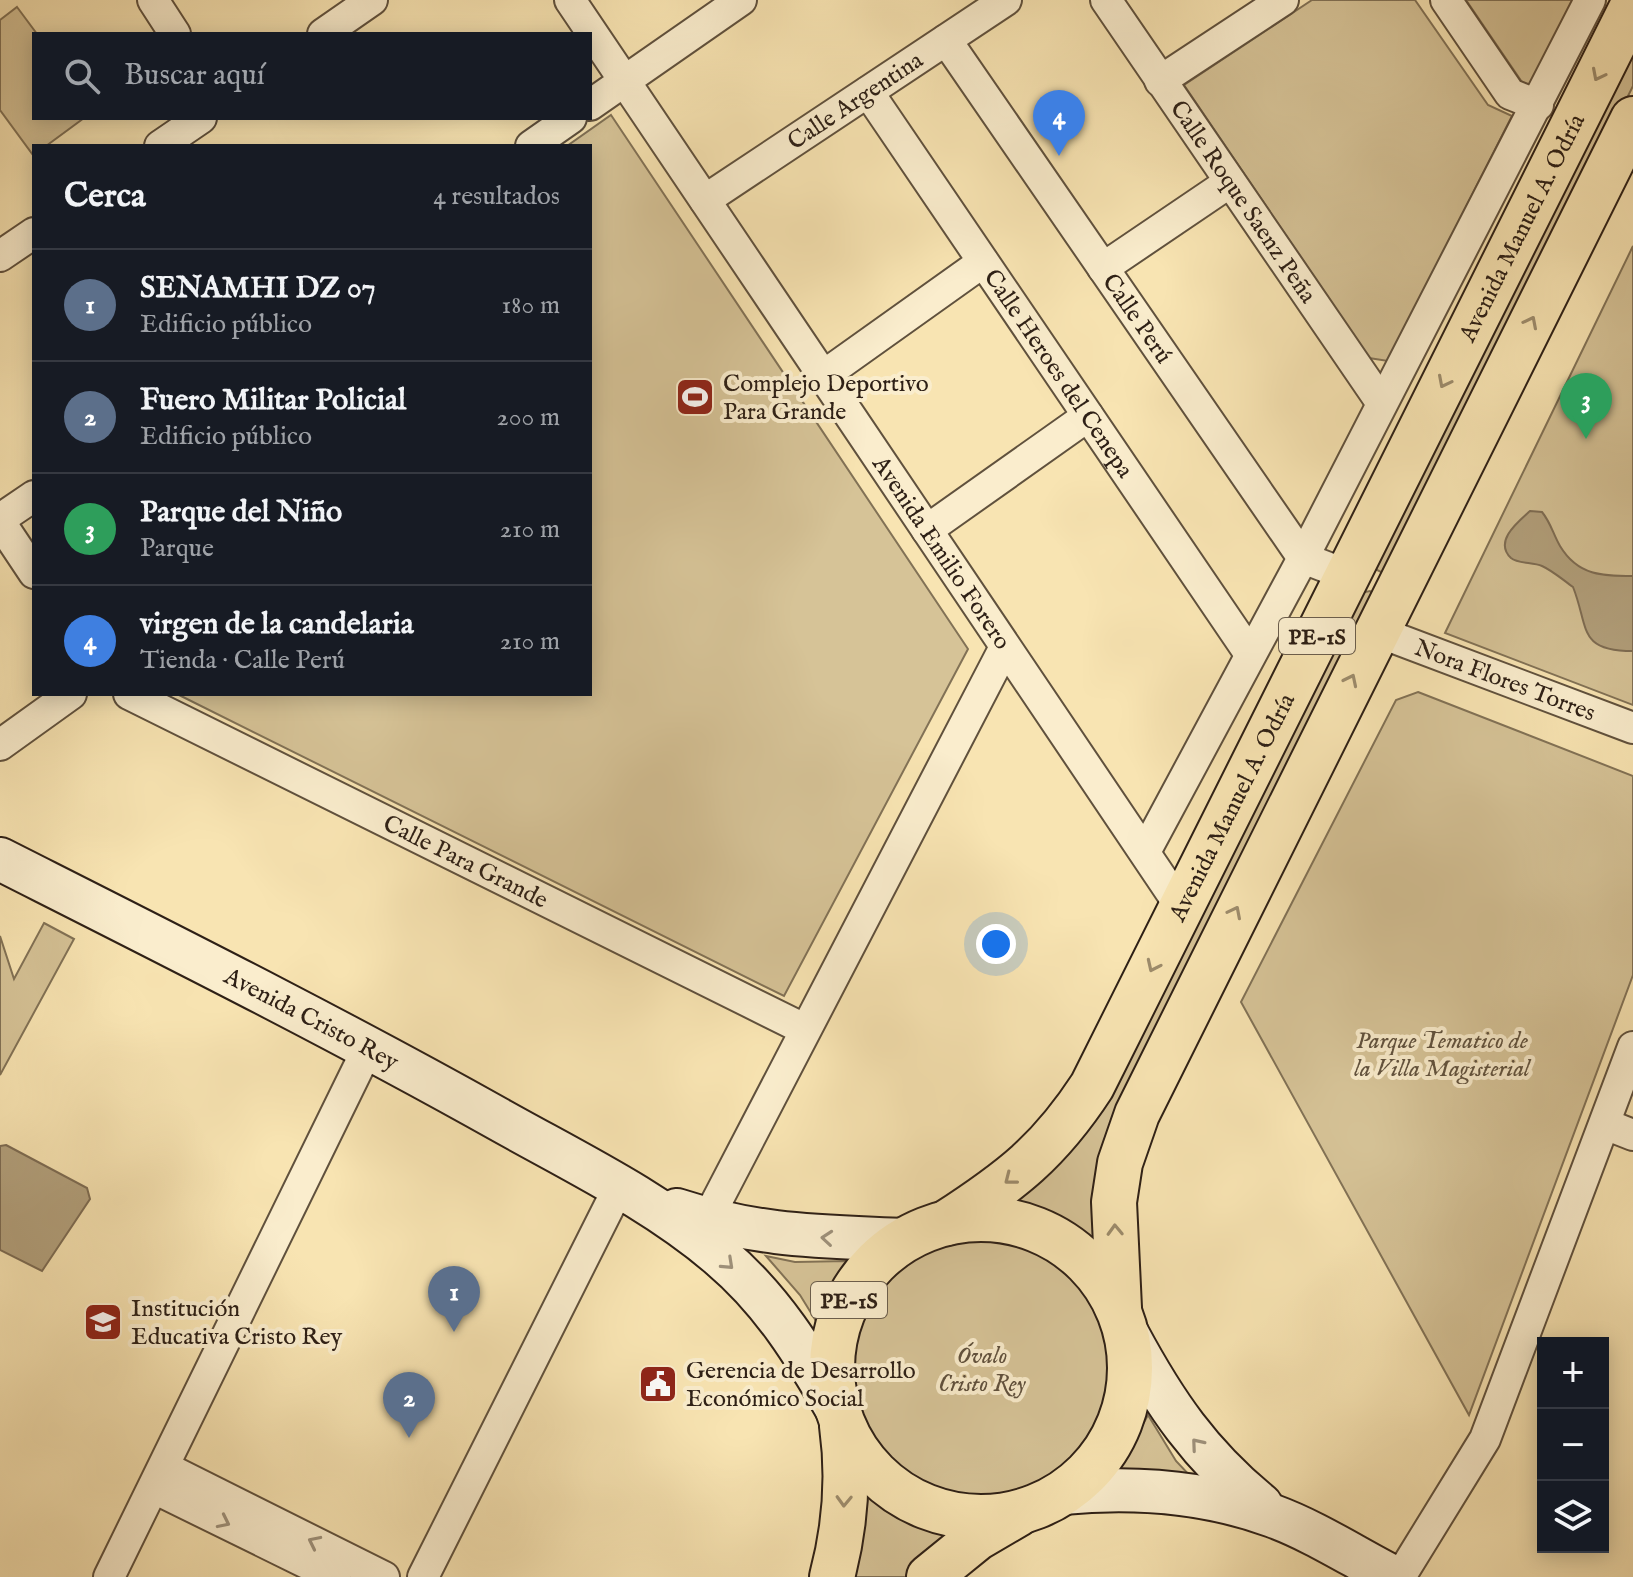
<!DOCTYPE html>
<html lang="es">
<head>
<meta charset="utf-8">
<style>
  body { margin:0; font-family:"IM FELL English",serif; background:#242831; color:#f1f3f6 }
  .controls { position:absolute; right:24px; bottom:24px; display:grid; overflow:hidden; border-radius:0px; box-shadow:0 4px 20px #0003 }
  .controls button { width:72px; height:72px; display:grid; place-items:center; padding:0; border:0; border-bottom:2px solid #363941; background:#171b24; color:#f1f3f6; font:40px sans-serif }
  .you { position:absolute; left:996px; top:944px; width:28px; height:28px; margin:-20px; border:6px solid #fff; border-radius:50%; background:#1a73e8; box-shadow:0 0 0 12px #1a73e833 }
  .badge { display:grid; place-items:center; width:52px; height:52px; border-radius:50%; background:#c59692; color:#fff; font-size:26px; font-weight:700 }
  .pin { position:absolute; translate:-50% -66px; filter:drop-shadow(0 2px 4px #0008) }
  .pin::after { content:''; position:absolute; top:42px; width:28px; height:24px; background:inherit; clip-path:polygon(0 0,100% 0,50% 100%) }
  .list { margin:0; padding:0; list-style:none }
  h2 { display:flex; justify-content:space-between; align-items:center; height:104px; margin:0; padding:0 32px; font-size:34px }
  h2 small { font-size:26px; font-weight:400; color:#9ea1a6 }
  .list li { display:grid; grid-template-columns:52px 1fr auto; gap:24px; align-items:center; box-sizing:border-box; height:112px; padding:0 32px; border-top:2px solid #363941 }
  .list b { display:block; font-size:30px; white-space:nowrap }
  .list p { margin:0; font-size:26px; white-space:nowrap; color:#9ea1a6 }
  .list em { font-size:26px; font-style:normal; color:#9ea1a6 }
  .icon { flex:none; width:44px; height:44px; fill:none; stroke:currentColor; stroke-width:2; stroke-linecap:round; stroke-linejoin:round }
  .map { position:relative; flex:none; width:1633px; height:1577px; overflow:hidden }
  .search { position:absolute; background:#171b24; box-shadow:0 4px 20px #0003; left:32px; top:32px; width:560px; height:88px; display:flex; align-items:center; gap:20px; box-sizing:border-box; padding:0 28px; border-radius:0px; color:#9ea1a6; font-size:30px }
  .panel { position:absolute; background:#171b24; box-shadow:0 4px 20px #0003; left:32px; top:144px; width:560px; height:552px; border-radius:0px }
  .map>svg:first-child { display:block }
  .green { fill:#d6c397; stroke:#827256; stroke-width:2 }
  .water { fill:#b3a17d; stroke:#7e6d54; stroke-width:2 }
  .lines { fill:none; stroke-linecap:round; stroke-linejoin:round }
  .street-casing { stroke:#60513d; stroke-width:34 }
  .secondary-casing { stroke:#2e2016; stroke-width:46 }
  .highway-casing { stroke:#2e2016; stroke-width:48 }
  .street { stroke:#faedcd; stroke-width:30 }
  .secondary { stroke:#faedcd; stroke-width:42 }
  .highway { stroke:#f8e4b2; stroke-width:44 }
  .oneway { stroke:#9d8c6c }
  .oneway2 { stroke:#9e917b }
  .labels { text-anchor:middle; stroke-width:8; stroke-linejoin:round; paint-order:stroke }
  .shield { fill:#faedcd; stroke:#6b5e4d; stroke-width:2 }
  .shield-label { font-size:22px; font-weight:bold; fill:#2e2016 }
  .street-label { font-size:24px; fill:#2e2016; stroke:#faedcd }
  .poi-label { font-size:24px; fill:#2e2016; stroke:#faedcd; text-anchor:start }
  .park-label { font-size:24px; font-style:italic; fill:#60513d; stroke:#faedcd }
</style>
</head>
<body>
<div class="map">
<svg width="1633" height="1577" viewBox="0 0 1633 1577">
  <rect width="100%" height="100%" fill="#f8e4b2"/>
  <filter id="stains"><feTurbulence type="fractalNoise" baseFrequency=".0025" numOctaves="4"/><feColorMatrix values="0 0 0 0 .2 0 0 0 0 .09 0 0 0 0 .02 0 0 0 .5 -.17"/></filter>
  <radialGradient id="worn" r=".72"><stop offset=".6" stop-color="#630" stop-opacity="0"/><stop offset="1" stop-color="#630" stop-opacity=".3"/></radialGradient>
  <g class="green">
    <path d="M1312,0H1415L1488,105L1512,116L1388,361L1369,358L1184,85Z"/>
    <path d="M1466,0H1582L1539,87L1524,85Z"/>
    <path d="M17,7L37,34H34V118H84L46,146H34L33,155L0,110V20Z"/>
    <path d="M1633,32V86L1391,570L1383,573L1371,567Z"/>
    <path d="M611,115L968,649L784,996L177,694H590V146H567Z"/>
    <path d="M1633,246V705L1445,633Z"/>
    <path d="M1370,591L1374,596L1095,1247L1068,1223L1002,1204L1355,594Z"/>
    <path d="M1418,692L1633,776V975L1469,1415L1241,1002L1396,700Z"/>
    <path d="M44,923L74,939L0,1075V936L14,979Z"/>
    <circle cx="981" cy="1369" r="137"/>
    <path d="M766,1256L795,1262L847,1261L816,1321L800,1295Z"/>
    <path d="M1148,1415L1176,1461L1194,1480L1107,1475L1126,1456Z"/>
    <path d="M855,1476C890,1507 924,1522 970,1529L910,1577H849Z"/>
  </g>
  <g class="water">
    <path d="M1530,511L1542,512C1551,523 1553,534 1560,546C1578,576 1603,576 1633,576V651C1577,651 1589,627 1573,587C1563,580 1553,571 1542,566C1533,562 1518,564 1511,558C1493,541 1519,521 1530,511Z"/>
    <path d="M6,1145L87,1188L90,1199L42,1271L0,1250V1146Z"/>
  </g>
  <g class="lines">
    <defs>
      <g id="street">
        <path d="M153,0L175,34"/>
        <path id="s1" d="M570,0L1181,907"/>
        <path id="s2" d="M1106,0L1381,402"/>
        <path d="M1446,0L1510,94L1538,105"/>
        <path d="M323,34L372,0"/>
        <path id="s3" d="M946,40L1303,558L1347,575"/>
        <path d="M1160,81L1283,0"/>
        <path id="s4" d="M868,92L1250,654"/>
        <path d="M590,105L741,0"/>
        <path d="M160,146L201,118"/>
        <path d="M531,146L571,118"/>
        <path id="s5" d="M705,200L1006,0"/>
        <path d="M0,256L34,233"/>
        <path d="M1103,268L1230,182"/>
        <path d="M823,376L983,262"/>
        <path d="M0,519L34,496"/>
        <path d="M0,522L34,573"/>
        <path d="M927,530L1088,416"/>
        <path id="s6" d="M1376,631L1633,728"/>
        <path id="s7" d="M129,694L804,1029"/>
        <path d="M0,745L71,694"/>
        <path d="M1145,852L1303,558L1590,0"/>
        <path d="M1605,1124L1633,1135"/>
        <path d="M707,1220L1005,647"/>
        <path d="M164,1467L384,1577"/>
        <path d="M154,1488L335,1577"/>
        <path d="M109,1577L369,1046"/>
        <path d="M423,1577L619,1187"/>
        <path d="M1400,1577L1485,1439L1633,1047"/>
      </g>
      <g id="secondary">
        <path id="s8" d="M0,859C168,944 336,1028 500,1120C575,1162 656,1201 721,1257C772,1300 805,1354 838,1411"/>
        <path d="M677,1210C760,1237 820,1236 905,1240"/>
        <path d="M1128,1335C1165,1404 1200,1455 1261,1505"/>
        <path d="M1062,1493C1134,1486 1205,1491 1273,1516C1314,1531 1354,1557 1393,1577"/>
      </g>
      <g id="highway">
        <circle cx="981" cy="1368" r="149"/>
        <path id="s9" d="M946,1223C1011,1181 1049,1152 1092,1086L1633,5"/>
        <path d="M1119,1308L1114,1202L1120,1163L1137,1114L1633,119"/>
        <path d="M832,1577C845,1528 849,1476 842,1426"/>
        <path d="M929,1577L977,1538L1018,1514"/>
      </g>
    </defs>
    <use href="#street" class="street-casing"/>
    <use href="#secondary" class="secondary-casing"/>
    <use href="#highway" class="highway-casing"/>
    <use href="#street" class="street"/>
    <use href="#secondary" class="secondary"/>
    <use href="#highway" class="highway"/>
  </g>
  <defs><path id="oneway-chevron" d="M-2-3.5L2.5 0L-2 3.5" fill="none" stroke-width="1.6" stroke-linecap="round" stroke-linejoin="round" transform="scale(2)"/></defs>
  <g class="oneway">
    <use href="#oneway-chevron" transform="translate(1598 75) rotate(117)"/>
    <use href="#oneway-chevron" transform="translate(1531 322) rotate(-63)"/>
    <use href="#oneway-chevron" transform="translate(1444 382) rotate(117)"/>
    <use href="#oneway-chevron" transform="translate(1351 680) rotate(-64)"/>
    <use href="#oneway-chevron" transform="translate(1235 912) rotate(-63)"/>
    <use href="#oneway-chevron" transform="translate(1153 966) rotate(115)"/>
    <use href="#oneway-chevron" transform="translate(1010 1179) rotate(142)"/>
    <use href="#oneway-chevron" transform="translate(1115 1230) rotate(-92)"/>
    <use href="#oneway-chevron" transform="translate(844 1501) rotate(92)"/>
  </g>
  <g class="oneway2">
    <use href="#oneway-chevron" transform="translate(827 1238) rotate(-175)"/>
    <use href="#oneway-chevron" transform="translate(728 1264) rotate(43)"/>
    <use href="#oneway-chevron" transform="translate(1197 1444) rotate(-130)"/>
    <use href="#oneway-chevron" transform="translate(224 1522) rotate(26)"/>
    <use href="#oneway-chevron" transform="translate(314 1542) rotate(-154)"/>
  </g>
  <defs>
    <symbol id="stadium-square" viewBox="-11 -11 22 22"><rect x="-9" y="-9" width="18" height="18" rx="4" fill="#8f2418" stroke="#faedcd"/><path d="M0-5a6.5 5 0 1 0 0 10a6.5 5 0 1 0 0-10ZM-3.5-1.8h7v3.6h-7Z" fill="#fff"/></symbol>
    <symbol id="school-square" viewBox="-11 -11 22 22"><rect x="-9" y="-9" width="18" height="18" rx="4" fill="#8f2418" stroke="#faedcd"/><path d="M0-5L7-2L0 1L-7-2ZM-4 1L0 2.5L4 1V4Q0 6-4 4Z" fill="#fff"/></symbol>
    <symbol id="civic-square" viewBox="-11 -11 22 22"><rect x="-9" y="-9" width="18" height="18" rx="4" fill="#8f2418" stroke="#faedcd"/><path d="M-.6-6.5H3V-4.5H.6V-3L4-1V1h2V6H-6V1h2V-1L-.6-3ZM-1.2 2.5V6h2.4V2.5Z" fill="#fff"/></symbol>
  </defs>
  <g fill-rule="evenodd">
    <use href="#stadium-square" x="673" y="375" width="44" height="44"/>
    <use href="#school-square" x="81" y="1300" width="44" height="44"/>
    <use href="#civic-square" x="636" y="1362" width="44" height="44"/>
  </g>
  <g class="labels">
    <g class="shield">
      <rect x="1279" y="618" width="76" height="36" rx="6"/>
      <rect x="811" y="1282" width="76" height="36" rx="6"/>
    </g>
    <g class="shield-label">
      <text x="1317" y="644">PE-1S</text>
      <text x="849" y="1308">PE-1S</text>
    </g>
    <g class="street-label">
      <text dy="8" stroke="none"><textPath href="#s5" startOffset="180">Calle Argentina</textPath></text>
      <text dy="8" stroke="none"><textPath href="#s2" startOffset="244">Calle Roque Saenz Peña</textPath></text>
      <text dy="8" stroke="none"><textPath href="#s9" startOffset="1162">Avenida Manuel A. Odría</textPath></text>
      <text dy="8" stroke="none"><textPath href="#s3" startOffset="338">Calle Perú</textPath></text>
      <text dy="8" stroke="none"><textPath href="#s4" startOffset="340">Calle Heroes del Cenepa</textPath></text>
      <text dy="8" stroke="none"><textPath href="#s1" startOffset="666">Avenida Emilio Forero</textPath></text>
      <text dy="8" stroke="none"><textPath href="#s6" startOffset="138">Nora Flores Torres</textPath></text>
      <text dy="8" stroke="none"><textPath href="#s9" startOffset="514">Avenida Manuel A. Odría</textPath></text>
      <text dy="8" stroke="none"><textPath href="#s7" startOffset="376">Calle Para Grande</textPath></text>
      <text dy="8" stroke="none"><textPath href="#s8" startOffset="350">Avenida Cristo Rey</textPath></text>
    </g>
    <g class="poi-label">
      <text x="723" y="391">Complejo Deportivo<tspan x="723" dy="28">Para Grande</tspan></text>
      <text x="131" y="1316">Institución<tspan x="131" dy="28">Educativa Cristo Rey</tspan></text>
      <text x="686" y="1378">Gerencia de Desarrollo<tspan x="686" dy="28">Económico Social</tspan></text>
    </g>
    <g class="park-label">
      <text x="1442" y="1048">Parque Tematico de<tspan x="1442" dy="28">la Villa Magisterial</tspan></text>
      <text x="982" y="1363">Óvalo<tspan x="982" dy="28">Cristo Rey</tspan></text>
    </g>
  </g>
  <rect width="100%" height="100%" filter="url(#stains)"/>
  <rect width="100%" height="100%" fill="url(#worn)"/>
</svg>
<div class="controls">
<button>+</button>
<button>−</button>
<button><svg class="icon" aria-label="layers" viewBox="0 0 24 24"><path d="M12 4l9 5-9 5-9-5zM3 14l9 5 9-5"/></svg></button>
</div>
<div class="you"></div>
<div class="pin badge" style="left:454px;top:1332px;background:#5c6f8a">1</div>
<div class="pin badge" style="left:409px;top:1438px;background:#5c6f8a">2</div>
<div class="pin badge" style="left:1586px;top:439px;background:#2e9e5b">3</div>
<div class="pin badge" style="left:1059px;top:156px;background:#3f7fe0">4</div>
<div class="search"><svg class="icon" aria-label="search" viewBox="0 0 24 24"><circle cx="10" cy="10" r="6"/><path d="M15 15l6 6"/></svg>Buscar aquí</div>
<section class="panel">
<h2>Cerca<small>4 resultados</small></h2>
<ul class="list">
<li><span class="badge" style="background:#5c6f8a">1</span><div><b>SENAMHI DZ 07</b><p>Edificio público</p></div><em>180 m</em></li>
<li><span class="badge" style="background:#5c6f8a">2</span><div><b>Fuero Militar Policial</b><p>Edificio público</p></div><em>200 m</em></li>
<li><span class="badge" style="background:#2e9e5b">3</span><div><b>Parque del Niño</b><p>Parque</p></div><em>210 m</em></li>
<li><span class="badge" style="background:#3f7fe0">4</span><div><b>virgen de la candelaria</b><p>Tienda · Calle Perú</p></div><em>210 m</em></li>
</ul>
</section>
</div>
</body>
</html>
